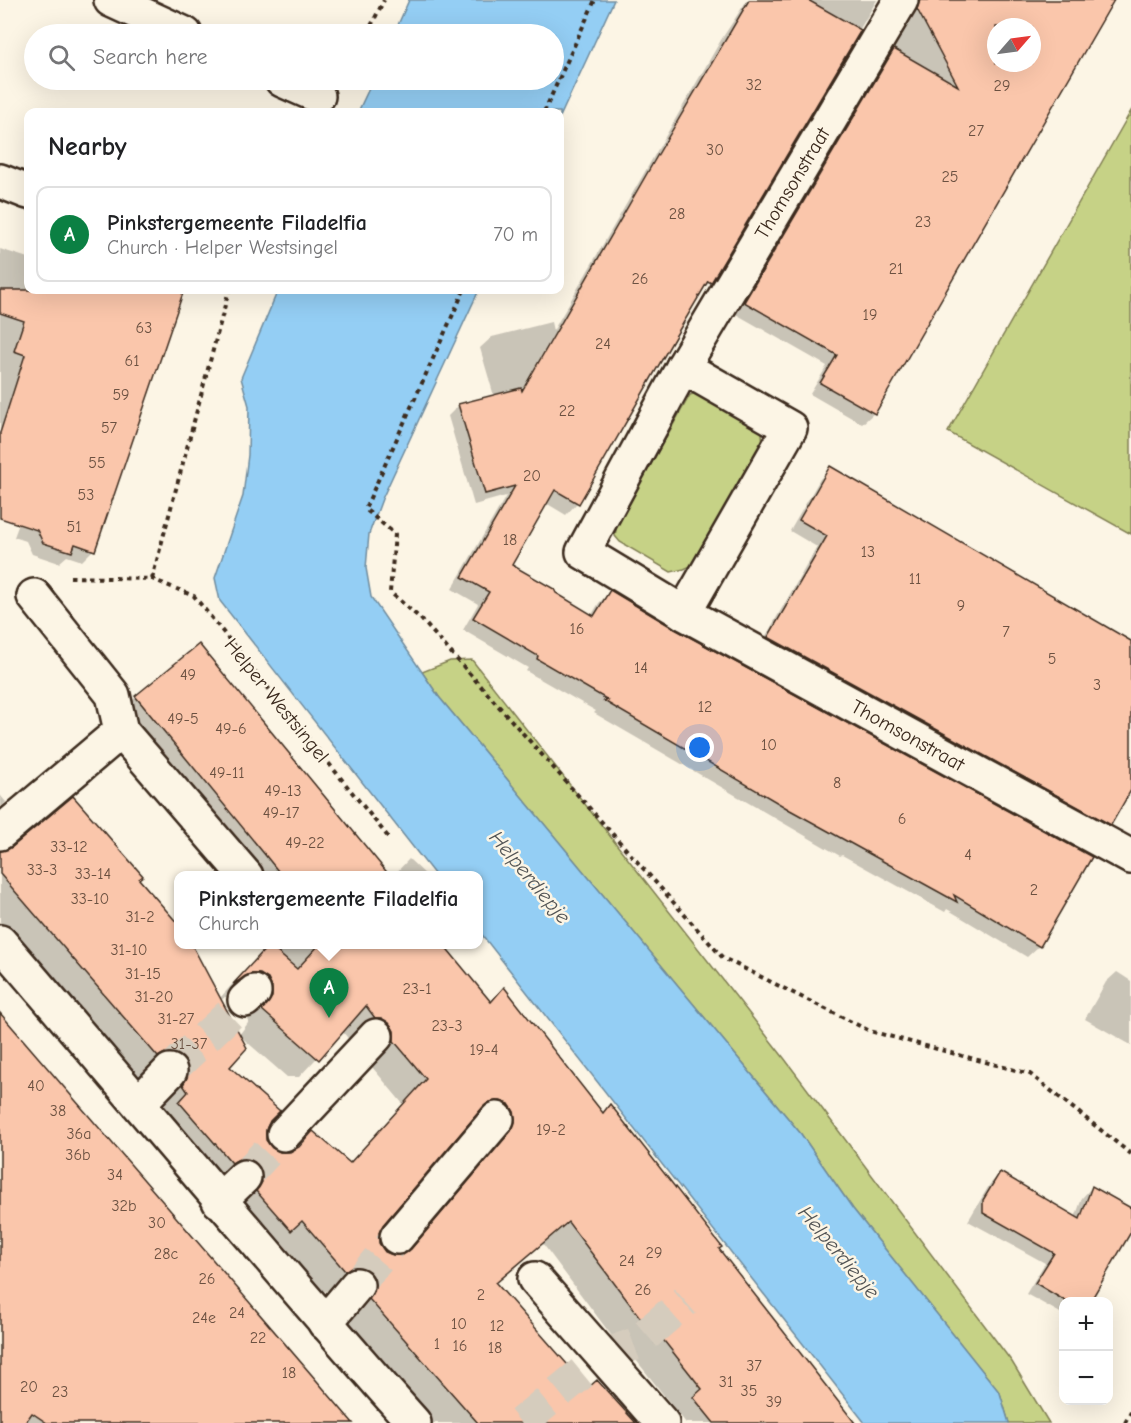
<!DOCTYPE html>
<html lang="en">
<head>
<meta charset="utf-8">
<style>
  body { margin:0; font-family:"Comic Neue",sans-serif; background:#f6f6f6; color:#202124 }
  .controls { position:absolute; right:18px; bottom:18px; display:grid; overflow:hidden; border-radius:12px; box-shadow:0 6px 24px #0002 }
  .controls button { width:54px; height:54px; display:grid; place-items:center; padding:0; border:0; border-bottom:2px solid #e0e0e0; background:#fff; color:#202124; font:30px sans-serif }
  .compass { position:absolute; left:987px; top:18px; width:54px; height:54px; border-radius:50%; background:#fff; box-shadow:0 6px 24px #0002; rotate:62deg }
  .you { position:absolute; left:700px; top:748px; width:21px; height:21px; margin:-15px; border:4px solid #fff; border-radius:50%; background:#1a73e8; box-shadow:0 0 0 9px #1a73e833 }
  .badge { display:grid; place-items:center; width:39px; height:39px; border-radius:50%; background:#0b8043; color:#fff; font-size:20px; font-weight:700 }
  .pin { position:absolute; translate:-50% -50px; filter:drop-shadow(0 2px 3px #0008) }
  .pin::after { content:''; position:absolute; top:32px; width:21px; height:18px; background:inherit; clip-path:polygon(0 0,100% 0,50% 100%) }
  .popup { position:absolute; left:174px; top:871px; width:309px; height:78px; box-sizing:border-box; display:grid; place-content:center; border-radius:12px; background:#fff; filter:drop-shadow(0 2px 4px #0005); font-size:20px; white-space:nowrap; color:#757577 }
  .popup b { font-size:22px; color:#202124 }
  .popup::after { content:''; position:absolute; left:50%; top:100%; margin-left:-12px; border:12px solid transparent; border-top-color:#fff }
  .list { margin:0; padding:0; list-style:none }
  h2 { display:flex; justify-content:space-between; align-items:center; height:78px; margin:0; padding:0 24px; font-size:26px }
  h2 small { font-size:20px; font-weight:400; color:#757577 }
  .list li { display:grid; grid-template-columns:39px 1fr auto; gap:18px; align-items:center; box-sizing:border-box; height:96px; margin:0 12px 12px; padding:0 12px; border:2px solid #e0e0e0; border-radius:12px }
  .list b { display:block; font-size:22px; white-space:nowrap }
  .list p { margin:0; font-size:20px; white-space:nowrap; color:#757577 }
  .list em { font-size:20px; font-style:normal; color:#757577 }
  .icon { flex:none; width:33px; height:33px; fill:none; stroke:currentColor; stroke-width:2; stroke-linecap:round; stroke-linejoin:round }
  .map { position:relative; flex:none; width:1131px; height:1423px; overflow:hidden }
  .search { position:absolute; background:#fff; box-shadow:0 6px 24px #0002; left:24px; top:24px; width:540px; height:66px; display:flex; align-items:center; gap:15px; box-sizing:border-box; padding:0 21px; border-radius:33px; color:#757577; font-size:22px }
  .panel { position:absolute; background:#fff; box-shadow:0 6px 24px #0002; left:24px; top:108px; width:540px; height:186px; border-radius:12px }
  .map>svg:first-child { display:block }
  .green { fill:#c6d286; stroke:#807e52; stroke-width:1.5 }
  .water { fill:#94cef4; stroke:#708c9e; stroke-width:1.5 }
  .shadow { fill:#0003; fill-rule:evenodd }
  .building { fill:#fac6ab; stroke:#3b2a1e; stroke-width:1.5; fill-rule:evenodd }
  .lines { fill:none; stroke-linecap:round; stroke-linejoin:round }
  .minor-tunnel { stroke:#d5ccbd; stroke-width:33; stroke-dasharray:33 16; stroke-linecap:butt }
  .minor-casing { stroke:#3b2a1e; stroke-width:38 }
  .path { stroke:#3b2a1e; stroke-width:4; stroke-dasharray:4.5 4.5; stroke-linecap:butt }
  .minor { stroke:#fcf5e5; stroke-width:33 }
  .labels { text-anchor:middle; stroke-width:5; stroke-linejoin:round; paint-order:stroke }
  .number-label { font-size:16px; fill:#6b5141 }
  .street-label { font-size:20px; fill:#3b2a1e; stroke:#fcf5e5 }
  .water-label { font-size:21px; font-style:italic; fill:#515354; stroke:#fcf5e5 }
</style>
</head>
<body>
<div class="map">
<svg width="1131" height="1423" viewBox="0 0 1131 1423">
  <rect width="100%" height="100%" fill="#fcf5e5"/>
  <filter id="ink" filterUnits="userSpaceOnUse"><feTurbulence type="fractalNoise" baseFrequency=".0167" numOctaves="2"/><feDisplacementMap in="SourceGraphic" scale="12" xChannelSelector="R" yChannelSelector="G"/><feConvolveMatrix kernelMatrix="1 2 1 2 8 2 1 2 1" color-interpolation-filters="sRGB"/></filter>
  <g filter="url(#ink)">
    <g class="green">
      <path d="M1131,111V534L948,432Z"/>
      <path d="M706,389L752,418L762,433L763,447L693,565L684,569L671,572L620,542L615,536L617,524L690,395Z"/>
      <path d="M472,660L784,1058L1012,1362L1049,1423H1009L1000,1393L853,1209L801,1134L439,697L422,672L450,661Z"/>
    </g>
    <g class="water">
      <path d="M409,0H614L560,117V112H358L373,80H554V34H394Z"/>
      <path d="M278,290H479L382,499L369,534L366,568L371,597L439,697L801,1134L853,1209L1000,1393L1009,1423H865L479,931V876L435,875L220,601L215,578L243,496L248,455L249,406L241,378Z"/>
    </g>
    <g class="shadow">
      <path d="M747,0H877L710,282L700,292L577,503L566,515L546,503L510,566L591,616L599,603L610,592L1039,946L1027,957L947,909L945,912L842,855L840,856L594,713L596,711L526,671L528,668L463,630L478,604L452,589L506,496L474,505L448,416L459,405L494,396L480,348L492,337L551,322L553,331L721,40Z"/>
      <path d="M904,0H1105L874,413L862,424L810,394L827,366L734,313ZM996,27H1032V63H996Z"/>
      <path d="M0,249L28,258V290H183L93,550L82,561L67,556L59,563L32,554L26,541L14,537L21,518L0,510Z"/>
      <path d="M831,468L1131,642V787L1110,824L1099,834L759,648L817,547L790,531L820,479Z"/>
      <path d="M136,697L388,876H239L112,721Z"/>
      <path d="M0,795L6,802L0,808Z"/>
      <path d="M0,853L137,879L179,927V944H190L219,999L269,944H442L490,1003L602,1114L610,1106L717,1249L853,1423H686L636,1360L632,1363L543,1244L495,1285L580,1381L629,1423H432L346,1324L352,1313L335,1290L326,1291L320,1294L159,1110L165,1100L164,1090L149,1076H140L134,1080L0,925ZM225,997L236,998L249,1012L248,1023L239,1035L287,1077H299L342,1031L403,1104L348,1164L280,1154L270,1148L264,1139V1129L278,1111L228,1067L220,1001ZM475,1124L492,1147L488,1157L403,1256L393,1257L384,1253L378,1243L377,1233L381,1224L465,1125Z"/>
      <path d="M409,859L427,876H393Z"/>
      <path d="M1117,972L1131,981V1045L1085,1019L1106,982Z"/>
      <path d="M0,1014L351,1423H0Z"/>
      <path d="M1000,1174L1075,1218L1082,1198L1092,1187L1131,1210V1229L1089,1302H1064V1315L1026,1294L1045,1263L968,1221L990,1184Z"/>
    </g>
    <g class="building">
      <path d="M749,0H808L861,30L711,283L708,281L675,337L579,504L555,490L512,565L554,589L556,593L594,616L610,590L675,629L1092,857L1040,947L954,895L957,902L790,810L604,701L608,700L537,659L538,656L473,618L489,592L462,577L515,486L485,494L458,404L521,388L522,391L657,156Z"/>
      <path d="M920,0H1114L875,414L820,383L837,355L744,302L894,49L958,86L917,9ZM996,27H1032V63H996Z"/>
      <path d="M0,290H184L95,551L75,544L72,552L43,543L37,530L0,518V433L25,355L14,351L24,321L0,313Z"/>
      <path d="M830,466L1131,641V790L1111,825L768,637L827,536L799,520Z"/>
      <path d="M199,644L330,803L390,876H282L266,856L135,696Z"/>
      <path d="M73,796L143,876L139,879L179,925V945H192L247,1048L230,1067L280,1111L270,1121L266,1130V1140L272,1148L280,1152H290L299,1147L313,1131L350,1163L426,1079L394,1041V1031L389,1023L381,1018H375L366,1006L319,1060L262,1010L272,997V988L268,979L260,974H251L233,984L269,945L297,969L319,945H444L491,1002L504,987L603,1113L610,1104L722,1247L719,1249L855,1423H714L693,1397L702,1389L661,1337L657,1340L568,1222L496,1283L581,1380L589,1387L597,1380L636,1423H478L369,1299L375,1288V1279L369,1271L360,1267H351L345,1271L302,1221L291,1231L256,1191L262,1182V1173L258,1164L249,1159H239L232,1163L179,1102L188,1092L183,1085L188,1075V1065L183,1058L174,1053H165L158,1057L0,874V851L12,847ZM500,1101L509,1104L514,1112L515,1122L511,1131L411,1249L403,1255H393L385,1252L379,1243V1233L383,1225L483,1107L490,1102Z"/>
      <path d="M0,1013L232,1282L353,1423H47L32,1413L25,1423H0Z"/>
      <path d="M1000,1172L1080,1219L1092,1186L1131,1208V1232L1090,1302H1067L1035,1283L1054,1253L983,1213V1200Z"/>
    </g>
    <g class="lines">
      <g class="minor-tunnel">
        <path d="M170,1071L245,1000"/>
        <path d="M244,1177L284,1134"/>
        <path d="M357,1285L397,1237"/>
        <path d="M603,1356L635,1344L685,1301"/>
        <path d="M521,1423L582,1373"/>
      </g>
      <defs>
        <g id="minor">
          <path d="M111,0L185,34"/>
          <path d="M901,0L683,367L583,552L684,613L1131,857"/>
          <path d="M282,80L318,96"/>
          <path d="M0,181L28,192"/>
          <path d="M683,367L790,428L684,613"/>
          <path d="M34,596L113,695L121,731L246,876"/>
          <path d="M0,833L121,731"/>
          <path d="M0,942C138,1102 273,1265 414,1423"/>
          <path d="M245,1000L254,992"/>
          <path d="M139,1103L170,1071"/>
          <path d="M284,1134L376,1036"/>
          <path d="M219,1201L244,1177"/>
          <path d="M397,1237L497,1119"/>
          <path d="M535,1279L662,1423"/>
          <path d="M325,1323L357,1285"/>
        </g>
      </defs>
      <use href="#minor" class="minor-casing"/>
      <g class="path">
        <path d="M367,34L384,0"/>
        <path d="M544,112L595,0"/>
        <path d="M464,290L365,509L395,534L390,592L421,619L723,958L870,1031L1030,1074L1131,1154"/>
        <path d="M70,577L152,579L194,596L389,838"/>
        <path d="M152,579L229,290"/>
        <path d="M1125,1423L1131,1412"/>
      </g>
      <use href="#minor" class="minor"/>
    </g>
  </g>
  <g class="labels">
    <g class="number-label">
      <text x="754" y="90">32</text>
      <text x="1002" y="91">29</text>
      <text x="976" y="136">27</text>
      <text x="715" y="155">30</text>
      <text x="950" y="182">25</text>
      <text x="677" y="219">28</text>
      <text x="923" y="227">23</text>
      <text x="896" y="274">21</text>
      <text x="640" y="284">26</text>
      <text x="870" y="320">19</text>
      <text x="144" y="333">63</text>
      <text x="603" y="349">24</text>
      <text x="132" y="366">61</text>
      <text x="121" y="400">59</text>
      <text x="567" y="416">22</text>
      <text x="109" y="433">57</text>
      <text x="97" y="468">55</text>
      <text x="532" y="481">20</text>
      <text x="86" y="500">53</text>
      <text x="74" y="532">51</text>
      <text x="510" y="545">18</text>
      <text x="868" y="557">13</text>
      <text x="915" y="584">11</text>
      <text x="961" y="611">9</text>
      <text x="577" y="634">16</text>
      <text x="1006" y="637">7</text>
      <text x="1052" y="664">5</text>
      <text x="641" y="673">14</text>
      <text x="188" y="680">49</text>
      <text x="1097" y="690">3</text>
      <text x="705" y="712">12</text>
      <text x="183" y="724">49-5</text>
      <text x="231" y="734">49-6</text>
      <text x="769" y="750">10</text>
      <text x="227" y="778">49-11</text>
      <text x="837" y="788">8</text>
      <text x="283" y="796">49-13</text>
      <text x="281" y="818">49-17</text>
      <text x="902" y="824">6</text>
      <text x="305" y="848">49-22</text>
      <text x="69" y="852">33-12</text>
      <text x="968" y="860">4</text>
      <text x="42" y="875">33-3</text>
      <text x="93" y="879">33-14</text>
      <text x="1034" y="895">2</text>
      <text x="90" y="904">33-10</text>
      <text x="140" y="922">31-2</text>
      <text x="129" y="955">31-10</text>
      <text x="143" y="979">31-15</text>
      <text x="417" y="994">23-1</text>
      <text x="154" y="1002">31-20</text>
      <text x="176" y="1024">31-27</text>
      <text x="447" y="1031">23-3</text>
      <text x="189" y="1049">31-37</text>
      <text x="484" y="1055">19-4</text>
      <text x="36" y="1091">40</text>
      <text x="58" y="1116">38</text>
      <text x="551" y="1135">19-2</text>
      <text x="79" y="1139">36a</text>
      <text x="78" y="1160">36b</text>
      <text x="115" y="1180">34</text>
      <text x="124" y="1211">32b</text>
      <text x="157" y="1228">30</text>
      <text x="654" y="1258">29</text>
      <text x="166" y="1259">28c</text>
      <text x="627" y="1266">24</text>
      <text x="207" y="1284">26</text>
      <text x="643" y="1295">26</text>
      <text x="481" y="1300">2</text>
      <text x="237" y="1318">24</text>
      <text x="204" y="1323">24e</text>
      <text x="459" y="1329">10</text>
      <text x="497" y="1331">12</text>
      <text x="258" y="1343">22</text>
      <text x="437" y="1349">1</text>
      <text x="460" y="1351">16</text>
      <text x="495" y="1353">18</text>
      <text x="754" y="1371">37</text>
      <text x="289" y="1378">18</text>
      <text x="726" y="1387">31</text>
      <text x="29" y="1392">20</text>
      <text x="749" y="1396">35</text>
      <text x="60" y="1397">23</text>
      <text x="774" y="1407">39</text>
    </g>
    <g class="street-label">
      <text transform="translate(792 183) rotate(-59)" y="7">Thomsonstraat</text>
      <text transform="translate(277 700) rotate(51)" y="7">Helper Westsingel</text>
      <text transform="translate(908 735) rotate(29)" y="7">Thomsonstraat</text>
    </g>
    <g class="water-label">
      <text transform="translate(530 877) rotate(50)" y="7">Helperdiepje</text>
      <text transform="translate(839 1252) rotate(50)" y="7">Helperdiepje</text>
    </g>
  </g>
</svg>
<div class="controls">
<button>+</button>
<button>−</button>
</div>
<svg class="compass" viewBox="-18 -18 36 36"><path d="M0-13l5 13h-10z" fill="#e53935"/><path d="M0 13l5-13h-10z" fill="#757577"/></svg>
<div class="you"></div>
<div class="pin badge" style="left:329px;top:1018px">A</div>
<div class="popup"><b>Pinkstergemeente Filadelfia</b>Church</div>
<div class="search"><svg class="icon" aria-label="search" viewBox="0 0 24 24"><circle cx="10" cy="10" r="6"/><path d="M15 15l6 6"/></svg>Search here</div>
<section class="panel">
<h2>Nearby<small></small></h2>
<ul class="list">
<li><span class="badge">A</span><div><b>Pinkstergemeente Filadelfia</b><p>Church · Helper Westsingel</p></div><em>70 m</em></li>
</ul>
</section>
</div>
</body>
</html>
